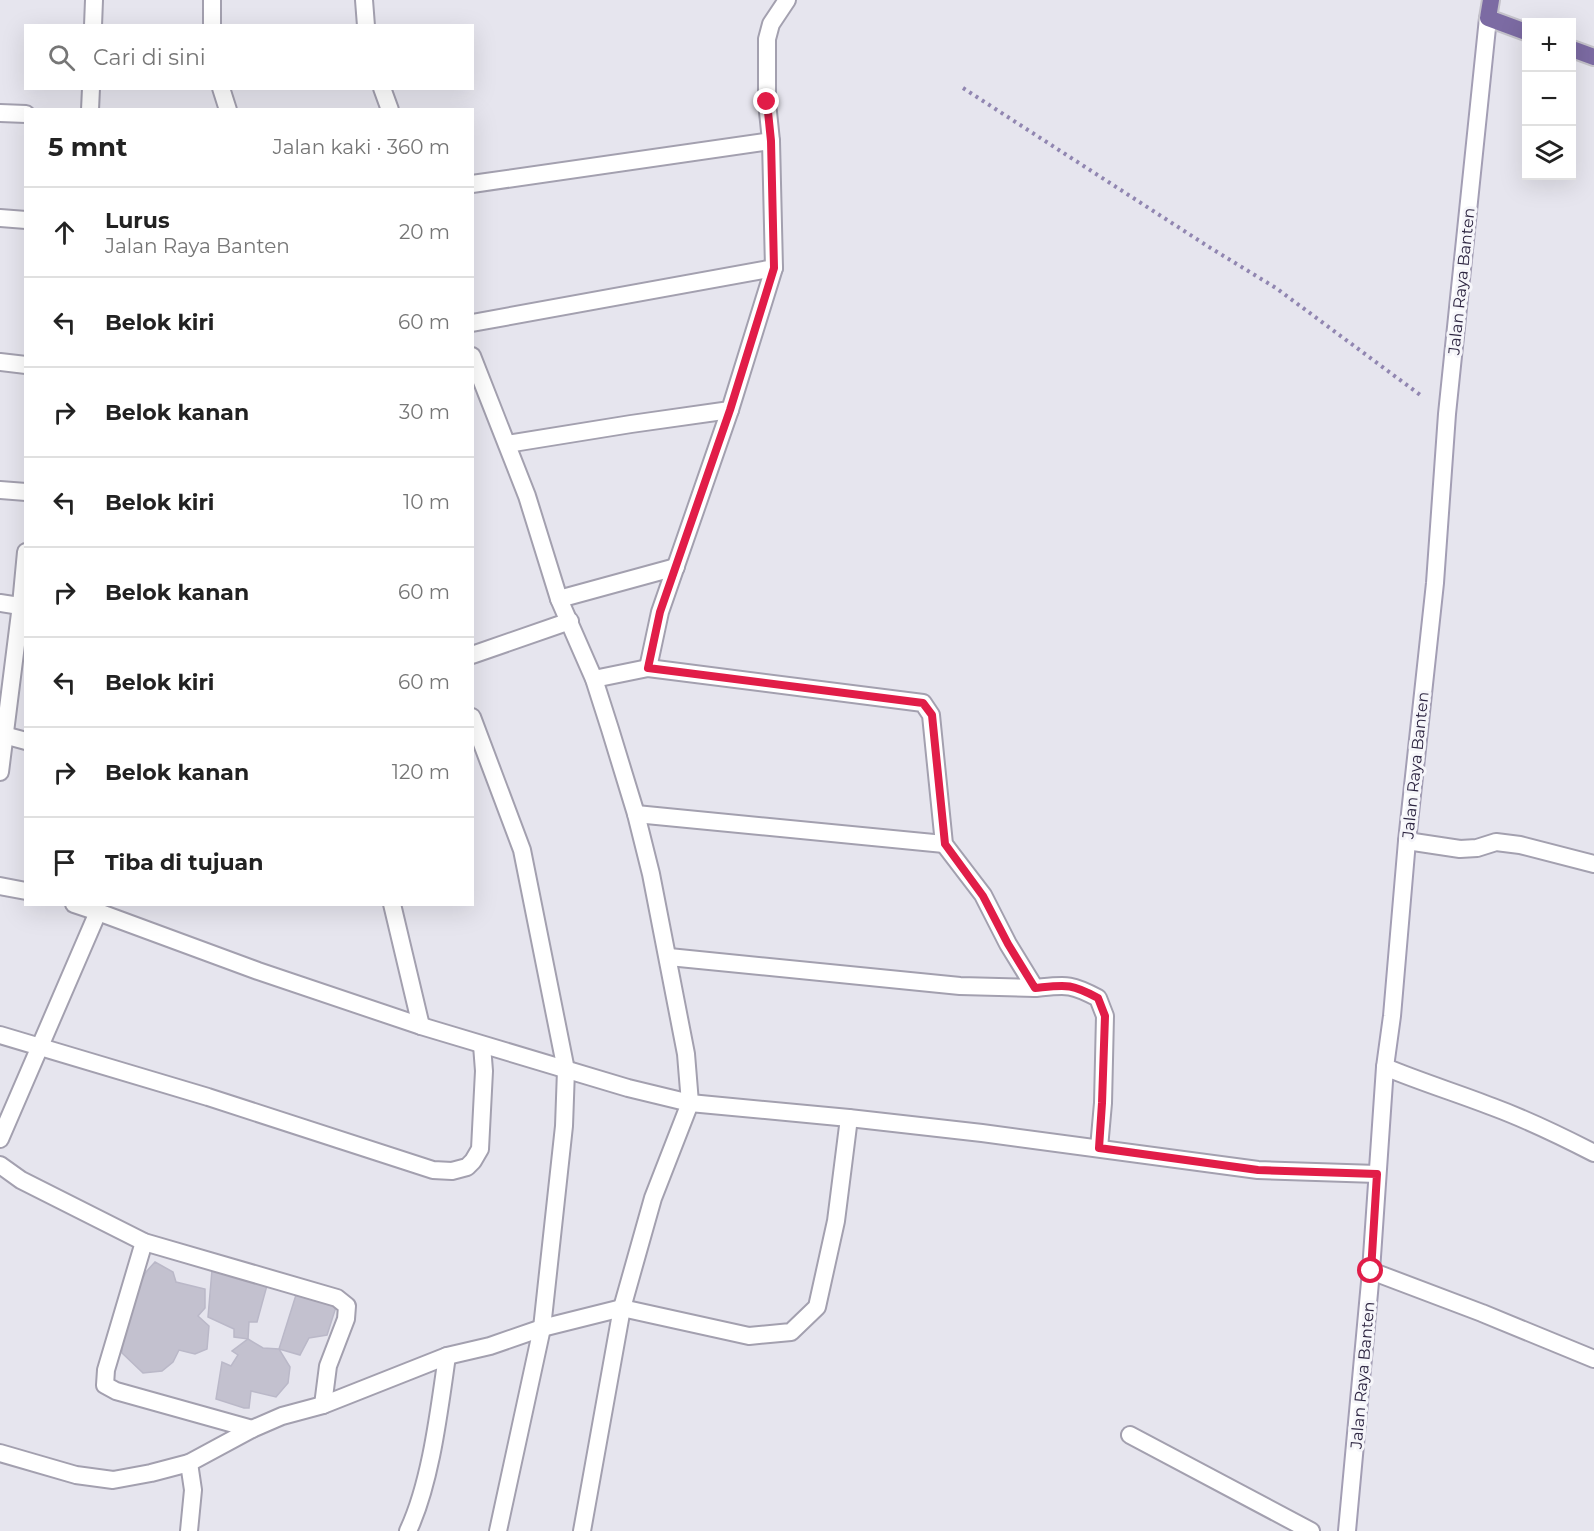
<!DOCTYPE html>
<html lang="id">
<head>
<meta charset="utf-8">
<style>
  body { margin:0; font-family:Montserrat,sans-serif; background:#f2f2f2; color:#222 }
  .controls { position:absolute; right:18px; top:18px; display:grid; overflow:hidden; border-radius:0px; box-shadow:0 6px 24px #0002 }
  .controls button { width:54px; height:54px; display:grid; place-items:center; padding:0; border:0; border-bottom:2px solid #e0e0e0; background:#fff; color:#222; font:30px sans-serif }
  .stop { position:absolute; width:18px; height:18px; margin:-14px; border:4px solid #e11d48; border-radius:50%; background:#fff }
  .stop.end { background:#e11d48; border-color:#fff; box-shadow:0 2px 6px #0008 }
  .list { margin:0; padding:0; list-style:none }
  h2 { display:flex; justify-content:space-between; align-items:center; height:78px; margin:0; padding:0 24px; font-size:26px }
  h2 small { font-size:20px; font-weight:400; color:#767676 }
  .list li { display:grid; grid-template-columns:39px 1fr auto; gap:18px; align-items:center; box-sizing:border-box; height:90px; padding:0 24px; border-top:2px solid #e0e0e0 }
  .list b { display:block; font-size:22px; white-space:nowrap }
  .list p { margin:0; font-size:20px; white-space:nowrap; color:#767676 }
  .list em { font-size:20px; font-style:normal; color:#767676 }
  .icon { flex:none; width:33px; height:33px; fill:none; stroke:currentColor; stroke-width:2; stroke-linecap:round; stroke-linejoin:round }
  .map { position:relative; flex:none; width:1594px; height:1531px; overflow:hidden }
  .search { position:absolute; background:#fff; box-shadow:0 6px 24px #0002; left:24px; top:24px; width:450px; height:66px; display:flex; align-items:center; gap:15px; box-sizing:border-box; padding:0 21px; border-radius:0px; color:#767676; font-size:22px }
  .panel { position:absolute; background:#fff; box-shadow:0 6px 24px #0002; left:24px; top:108px; width:450px; height:798px; border-radius:0px }
  .map>svg:first-child { display:block }
  .building { fill:#c3c1cf; stroke:#bab8c8; stroke-width:1.5 }
  .lines { fill:none; stroke-linecap:round; stroke-linejoin:round }
  .minor-casing { stroke:#a3a0af; stroke-width:20 }
  .secondary-casing { stroke:#a39eb4; stroke-width:20 }
  .primary-casing { stroke:#c4c2ca; stroke-width:20 }
  .path { stroke:#9186b1; stroke-width:4; stroke-dasharray:3 4.5; stroke-linecap:butt }
  .minor { stroke:#fff; stroke-width:16 }
  .secondary { stroke:#fff; stroke-width:16 }
  .primary { stroke:#7c6ba3; stroke-width:16 }
  .route { stroke:#e11d48; stroke-width:8 }
  .labels { text-anchor:middle; stroke-width:6; stroke-linejoin:round; paint-order:stroke }
  .street-label { font-size:16px; fill:#2c2440; stroke:#f6f6fa }
</style>
</head>
<body>
<div class="map">
<svg width="1594" height="1531" viewBox="0 0 1594 1531">
  <rect width="100%" height="100%" fill="#e6e5ee"/>
  <g class="building">
    <path d="M155,1262L173,1272L176,1282L205,1289V1308L198,1316L209,1326L207,1349L195,1354L179,1350L173,1362L162,1371L143,1373L122,1353L123,1334L136,1292L146,1272Z"/>
    <path d="M212,1270L269,1278L257,1322H249L248,1339L234,1337V1329L208,1317Z"/>
    <path d="M296,1295L336,1307L327,1335L309,1338L300,1355L279,1349Z"/>
    <path d="M248,1339L263,1348L279,1349L290,1367L288,1383L276,1397L251,1391L249,1408H244L216,1399L222,1362L231,1366L238,1355L232,1351Z"/>
  </g>
  <g class="lines">
    <defs>
      <g id="minor">
        <path d="M212,0V26"/>
        <path d="M364,0L366,26"/>
        <path d="M93,26L94,0"/>
        <path d="M221,88L228,110"/>
        <path d="M382,88L390,110"/>
        <path d="M90,110L91,88"/>
        <path d="M0,113L26,114"/>
        <path d="M472,184L771,141"/>
        <path d="M0,218L26,220"/>
        <path d="M472,323L774,268"/>
        <path d="M472,356L527,496L559,599L594,679L610,729L636,814L651,874L686,1054L690,1103L653,1198L622,1308L582,1531"/>
        <path d="M0,362L26,365"/>
        <path d="M507,444L631,424L730,410L774,268L771,141L767,102V39L771,24L787,0"/>
        <path d="M0,490L26,492"/>
        <path d="M559,599L676,567"/>
        <path d="M0,603L26,607"/>
        <path d="M472,655L570,621"/>
        <path d="M648,668L660,612L730,410"/>
        <path d="M594,679L648,668L923,703L931,715L944,844L983,895L1008,944L1035,988L960,986L669,957"/>
        <path d="M472,717L522,850L566,1070L564,1126L542,1328L498,1531"/>
        <path d="M0,734L26,741"/>
        <path d="M0,772L21,605L26,552"/>
        <path d="M636,814L944,844"/>
        <path d="M1407,841L1460,849L1477,848L1496,842L1520,845L1594,864"/>
        <path d="M0,886L26,891"/>
        <path d="M74,904L98,912L258,971L421,1026L628,1088L690,1103L849,1118L982,1133L1258,1170L1377,1174"/>
        <path d="M392,904L421,1026"/>
        <path d="M1035,988C1066,985 1070,983 1098,998L1105,1016L1103,1103L1099,1148"/>
        <path d="M0,1035L208,1097L433,1170L452,1171L467,1167L473,1161L480,1149L484,1071L482,1045"/>
        <path d="M1385,1067C1421,1082 1457,1093 1493,1107C1528,1120 1561,1136 1594,1153"/>
        <path d="M0,1139L98,912"/>
        <path d="M0,1165L21,1180L144,1242L337,1298L347,1306L346,1319L328,1366L323,1405"/>
        <path d="M144,1242L106,1370L105,1385L116,1391L252,1429"/>
        <path d="M1371,1271L1482,1313L1594,1359"/>
        <path d="M1130,1435L1311,1531"/>
        <path d="M0,1453L76,1475L113,1480L151,1473L189,1463L252,1429L282,1416L323,1405L447,1356L490,1346L542,1328L622,1308L749,1336L791,1332L817,1307L836,1221L849,1118"/>
        <path d="M189,1531L193,1490L189,1463"/>
        <path d="M408,1531C431,1482 439,1411 447,1356"/>
      </g>
      <path id="secondary" d="M1347,1531L1371,1271L1385,1067L1392,1016L1407,841L1435,583L1447,414L1488,18"/>
      <g id="primary">
        <path d="M1491,0L1488,18L1526,32"/>
        <path d="M1572,49L1594,57"/>
      </g>
    </defs>
    <use href="#minor" class="minor-casing"/>
    <use href="#secondary" class="secondary-casing"/>
    <use href="#primary" class="primary-casing"/>
    <path class="path" d="M963,88L1209,247L1276,288L1423,397"/>
    <use href="#minor" class="minor"/>
    <use href="#secondary" class="secondary"/>
    <use href="#primary" class="primary"/>
  </g>
  <g class="lines">
    <path class="route" d="M767,102L771,141L774,268L730,410L660,612L648,668L923,703L932,715L945,844L983,896L1008,944L1035,988C1066,985 1070,983 1098,998L1105,1016L1102,1103L1099,1148L1258,1170L1377,1174L1371,1271"/>
  </g>
  <g class="labels">
    <g class="street-label">
      <text transform="translate(1461 281) rotate(-84)" y="6">Jalan Raya Banten</text>
      <text transform="translate(1415 765) rotate(-84)" y="6">Jalan Raya Banten</text>
      <text transform="translate(1362 1375) rotate(-85)" y="6">Jalan Raya Banten</text>
    </g>
  </g>
</svg>
<div class="controls">
<button>+</button>
<button>−</button>
<button><svg class="icon" aria-label="layers" viewBox="0 0 24 24"><path d="M12 4l9 5-9 5-9-5zM3 14l9 5 9-5"/></svg></button>
</div>
<div class="stop" style="left:1371px;top:1271px"></div>
<div class="stop end" style="left:767px;top:102px"></div>
<div class="search"><svg class="icon" aria-label="search" viewBox="0 0 24 24"><circle cx="10" cy="10" r="6"/><path d="M15 15l6 6"/></svg>Cari di sini</div>
<section class="panel">
<h2>5 mnt<small>Jalan kaki · 360 m</small></h2>
<ul class="list">
<li><svg class="icon" aria-label="ahead" viewBox="0 0 24 24"><path d="M12 20V5M6 11l6-6 6 6"/></svg><div><b>Lurus</b><p>Jalan Raya Banten</p></div><em>20 m</em></li>
<li><svg class="icon" aria-label="left" viewBox="0 0 24 24"><path d="M17 20v-9H6M10 6l-5 5 5 5"/></svg><div><b>Belok kiri</b></div><em>60 m</em></li>
<li><svg class="icon" aria-label="right" viewBox="0 0 24 24"><path d="M7 20v-9h11M14 6l5 5-5 5"/></svg><div><b>Belok kanan</b></div><em>30 m</em></li>
<li><svg class="icon" aria-label="left" viewBox="0 0 24 24"><path d="M17 20v-9H6M10 6l-5 5 5 5"/></svg><div><b>Belok kiri</b></div><em>10 m</em></li>
<li><svg class="icon" aria-label="right" viewBox="0 0 24 24"><path d="M7 20v-9h11M14 6l5 5-5 5"/></svg><div><b>Belok kanan</b></div><em>60 m</em></li>
<li><svg class="icon" aria-label="left" viewBox="0 0 24 24"><path d="M17 20v-9H6M10 6l-5 5 5 5"/></svg><div><b>Belok kiri</b></div><em>60 m</em></li>
<li><svg class="icon" aria-label="right" viewBox="0 0 24 24"><path d="M7 20v-9h11M14 6l5 5-5 5"/></svg><div><b>Belok kanan</b></div><em>120 m</em></li>
<li><svg class="icon" aria-label="arrive" viewBox="0 0 24 24"><path d="M6 21V4h12l-3 4 3 4H6"/></svg><div><b>Tiba di tujuan</b></div></li>
</ul>
</section>
</div>
</body>
</html>
